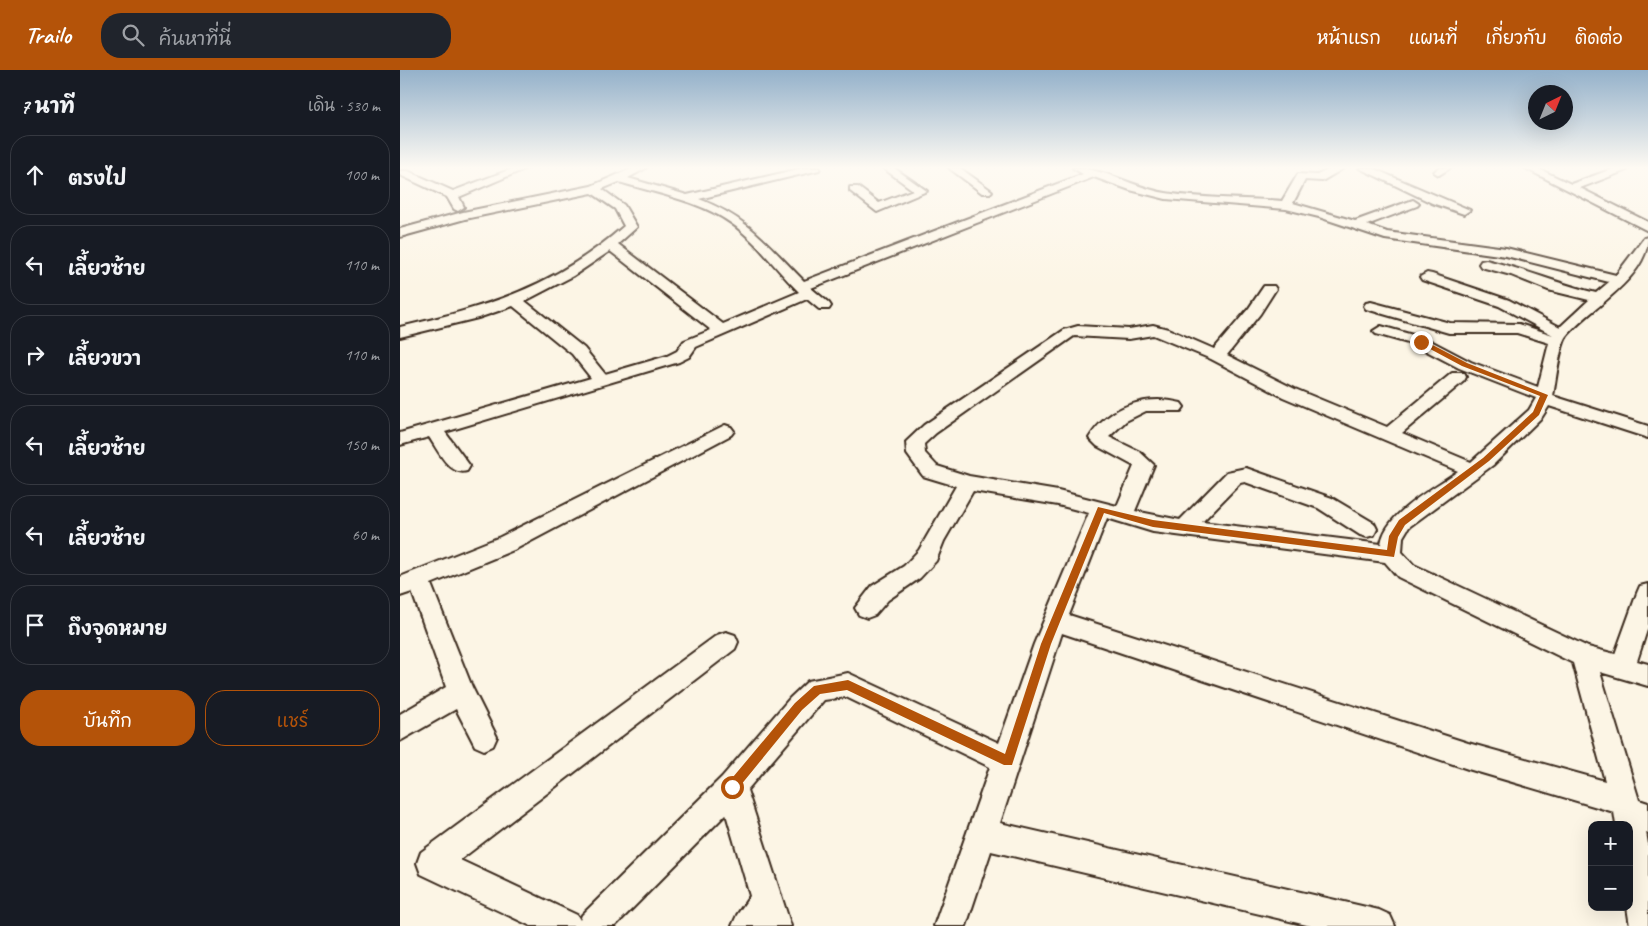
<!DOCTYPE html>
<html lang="th">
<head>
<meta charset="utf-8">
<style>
  body { margin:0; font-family:Caveat,"Playpen Sans Thai",sans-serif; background:#20242c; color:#f1f3f6 }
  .controls { position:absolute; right:15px; bottom:15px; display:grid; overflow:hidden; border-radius:10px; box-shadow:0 5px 20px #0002 }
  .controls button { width:45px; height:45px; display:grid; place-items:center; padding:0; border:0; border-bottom:1px solid #363941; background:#171b24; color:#f1f3f6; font:25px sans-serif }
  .compass { position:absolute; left:1128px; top:15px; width:45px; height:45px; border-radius:50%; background:#171b24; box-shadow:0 5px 20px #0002; rotate:43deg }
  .stop { position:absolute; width:15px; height:15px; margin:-11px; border:4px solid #b45309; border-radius:50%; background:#fff }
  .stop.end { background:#b45309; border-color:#fff; box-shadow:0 1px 5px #0008 }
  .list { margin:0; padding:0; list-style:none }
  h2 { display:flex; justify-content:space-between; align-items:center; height:65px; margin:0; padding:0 20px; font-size:21px }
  h2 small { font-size:16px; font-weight:400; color:#9ea1a6 }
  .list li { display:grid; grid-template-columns:32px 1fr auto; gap:15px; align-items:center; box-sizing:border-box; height:80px; margin:0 10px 10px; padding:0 10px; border:1px solid #363941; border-radius:20px }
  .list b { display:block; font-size:19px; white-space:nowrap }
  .list em { font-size:16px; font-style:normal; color:#9ea1a6 }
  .actions { display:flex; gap:10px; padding:15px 20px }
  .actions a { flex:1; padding:11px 0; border:1px solid #b45309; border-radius:20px; text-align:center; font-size:18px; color:#b45309 }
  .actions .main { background:#b45309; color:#fff }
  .icon { flex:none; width:28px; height:28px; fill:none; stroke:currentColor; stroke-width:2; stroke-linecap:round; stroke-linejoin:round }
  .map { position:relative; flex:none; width:1248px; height:856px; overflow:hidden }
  header { display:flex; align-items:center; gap:30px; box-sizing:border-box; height:70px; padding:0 25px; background:#b45309; color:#fff }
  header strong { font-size:24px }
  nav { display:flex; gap:28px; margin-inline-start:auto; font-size:18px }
  .search { width:350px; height:45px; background:#20242c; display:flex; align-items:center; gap:12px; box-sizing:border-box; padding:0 18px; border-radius:20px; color:#9ea1a6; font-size:19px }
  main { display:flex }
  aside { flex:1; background:#171b24 }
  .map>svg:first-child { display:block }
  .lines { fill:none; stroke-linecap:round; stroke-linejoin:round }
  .minor-casing { stroke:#3b2a1e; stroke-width:4 }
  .minor { fill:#fcf5e5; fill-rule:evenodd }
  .route { fill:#b45309 }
</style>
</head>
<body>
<header>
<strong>Trailo</strong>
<div class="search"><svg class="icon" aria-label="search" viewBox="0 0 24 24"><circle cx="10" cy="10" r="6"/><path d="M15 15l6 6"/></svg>ค้นหาที่นี่</div>
<nav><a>หน้าแรก</a><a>แผนที่</a><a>เกี่ยวกับ</a><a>ติดต่อ</a></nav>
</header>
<main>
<aside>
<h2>7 นาที<small>เดิน · 530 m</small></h2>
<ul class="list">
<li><svg class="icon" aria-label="ahead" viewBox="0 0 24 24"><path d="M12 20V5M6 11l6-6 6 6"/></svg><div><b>ตรงไป</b></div><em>100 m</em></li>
<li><svg class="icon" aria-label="left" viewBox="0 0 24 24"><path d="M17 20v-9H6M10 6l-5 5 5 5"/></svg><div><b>เลี้ยวซ้าย</b></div><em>110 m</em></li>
<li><svg class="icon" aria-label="right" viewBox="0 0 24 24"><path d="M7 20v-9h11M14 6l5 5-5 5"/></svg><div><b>เลี้ยวขวา</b></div><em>110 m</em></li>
<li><svg class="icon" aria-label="left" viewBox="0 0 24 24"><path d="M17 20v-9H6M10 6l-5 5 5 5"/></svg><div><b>เลี้ยวซ้าย</b></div><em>150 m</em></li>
<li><svg class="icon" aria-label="left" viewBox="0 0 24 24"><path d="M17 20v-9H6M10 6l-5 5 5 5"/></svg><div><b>เลี้ยวซ้าย</b></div><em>60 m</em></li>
<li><svg class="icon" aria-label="arrive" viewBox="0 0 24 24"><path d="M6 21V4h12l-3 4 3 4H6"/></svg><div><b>ถึงจุดหมาย</b></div></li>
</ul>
<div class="actions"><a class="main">บันทึก</a><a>แชร์</a></div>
</aside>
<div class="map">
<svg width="1248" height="856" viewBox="0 0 1248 856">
  <rect width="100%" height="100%" fill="#fcf5e5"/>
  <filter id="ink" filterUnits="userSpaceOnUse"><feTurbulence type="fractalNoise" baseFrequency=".02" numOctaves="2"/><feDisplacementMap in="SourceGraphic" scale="10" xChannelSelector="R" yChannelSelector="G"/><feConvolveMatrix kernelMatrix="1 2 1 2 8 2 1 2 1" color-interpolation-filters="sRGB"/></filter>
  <g filter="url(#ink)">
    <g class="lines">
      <defs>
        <g id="minor">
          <path d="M114,98H127L59,127L64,137L58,141L54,139L47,127L0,105V101H8L53,121Z"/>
          <path d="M233,98H246L228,108L287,125L403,98H420L419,100L299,129C349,148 368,175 404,211L683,104L673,98C705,98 734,118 766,123C804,129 844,128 882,131L898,104L917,105L932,98H944L922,111L905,110L893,133L955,151L1013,130L1019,134L1017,136L967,155L987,162L1106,178L1216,205L1244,168L1248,167C1248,208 1191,237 1167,266C1159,277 1156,312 1153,326L1248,356V368L1149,336L1142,347L1093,395L1009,457L1003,467L1002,482L1014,495L1188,577L1215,584L1237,523L1240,516L1248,514V557L1237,591L1248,594V616L1200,602L1239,730L1248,733V763L1246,762L1248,774V856H1230L1227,837H1229V755H1216L1214,742L1068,699L662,563L600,753L979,840L990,845L995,856H911L591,781L566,856H534L590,697L446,627L424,630L347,720L391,856H332L337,845L350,826L326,744L215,856H131L21,804L17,793L21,782L317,565L326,562L335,565L338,572L335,579L60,790L177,845L180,850L182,845L322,707L390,628L408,611L448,603L599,673L634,574L689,443L658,435L573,421L544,471L536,491L520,508L488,530L475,545L467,548L459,545L455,538L472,516L504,496L519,480L556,416L523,406L507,384L506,372L524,355L664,260L678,256L729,259L753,255L768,259L814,279L849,238L864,216H874L876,219L860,244L827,285L895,319L987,357L1052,303H1064L1066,307L1064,311L1002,363L1071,392L1129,340L1136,328L1059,298L1015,275L976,264L973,261L981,256L1027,269L1071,292L1138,317L1149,273L1117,263H1049L966,239L964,236L966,233L971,232L1050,253L1119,254L1153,265L1099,236L1022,210L1020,207L1027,203L1032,204L1109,230L1160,257L1189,230L1148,220L1111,205L1081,197L1079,194L1081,191L1086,190C1124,199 1159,214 1196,223L1209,212L1106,186L985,169L919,147L886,139L766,129L730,120L694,107L411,218L429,233L431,236L429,239H419L407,229L296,277L289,287L279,292L45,362L70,396L67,401C49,406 38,380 29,367L0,375V363L191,308L172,284L113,236L78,248L0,267V257C89,236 153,218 224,156L215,139L192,123L65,149L0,167V159L63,142L191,116ZM219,112C256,123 300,131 331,153C358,172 376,200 399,222L323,254L218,174L237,157L224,135L202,119ZM210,181L311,260L284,271L277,281L267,286L205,304L184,278L125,231L173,206ZM753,265L811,289L883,327L1058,401C1033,419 985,443 981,474L802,452L840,413L845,412L918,438L960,465L967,467L974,465L977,459L974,453L932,428L846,398L827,402L780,450L735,441L754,395L740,382L709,367L726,351L746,341H781L784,337L781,333C746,324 709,336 689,368L697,376L734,396L717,436L658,421L569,406L537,396L525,383L524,374L536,363L674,266L729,269ZM707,448L753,462L985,492L998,507L1173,593L1205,711L1068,673L669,545Z"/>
          <path d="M483,98H494L527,121L477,142L450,121V117H458L479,133L513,120Z"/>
          <path d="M549,98H560L592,121L590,123H582Z"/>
          <path d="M959,98H972L1070,140L1064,144L1032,133Z"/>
          <path d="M1038,98H1050L1039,105L1034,102Z"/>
          <path d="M1125,98H1137L1171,114L1215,98H1228L1227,100L1180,118L1248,152V161Z"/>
          <path d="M325,355L331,357L334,361L331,365L116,479L31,514L72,617L97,667L93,676L84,680L75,676L56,639L0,671V644L46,617L12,522L0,526V507L100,467Z"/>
        </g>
      </defs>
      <use href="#minor" class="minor-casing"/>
      <use href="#minor" class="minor"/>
    </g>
  </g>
  <linearGradient id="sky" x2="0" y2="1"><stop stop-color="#94b1ca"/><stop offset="0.45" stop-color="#fefaf3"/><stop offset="1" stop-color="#fefaf3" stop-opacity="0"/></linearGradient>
  <rect width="1248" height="217" fill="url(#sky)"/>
  <path class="route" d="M1019,270H1023L1067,293L1148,325L1139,345L1089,391L1005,455L998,467L994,487L753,457L704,443L651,574L612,695H604L447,620L420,624L402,640L336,721H328V713L395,633L414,616L448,610L605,684L641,574L698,437L753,450L987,480L989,466L999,450L1083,388L1133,342L1140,326L1062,296L1019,273Z"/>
</svg>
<div class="controls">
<button>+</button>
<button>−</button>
</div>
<svg class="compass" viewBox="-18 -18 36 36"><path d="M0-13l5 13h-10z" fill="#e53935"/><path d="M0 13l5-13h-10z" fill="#9ea1a6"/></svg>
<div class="stop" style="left:332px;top:717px"></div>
<div class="stop end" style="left:1021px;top:272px"></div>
</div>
</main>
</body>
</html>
